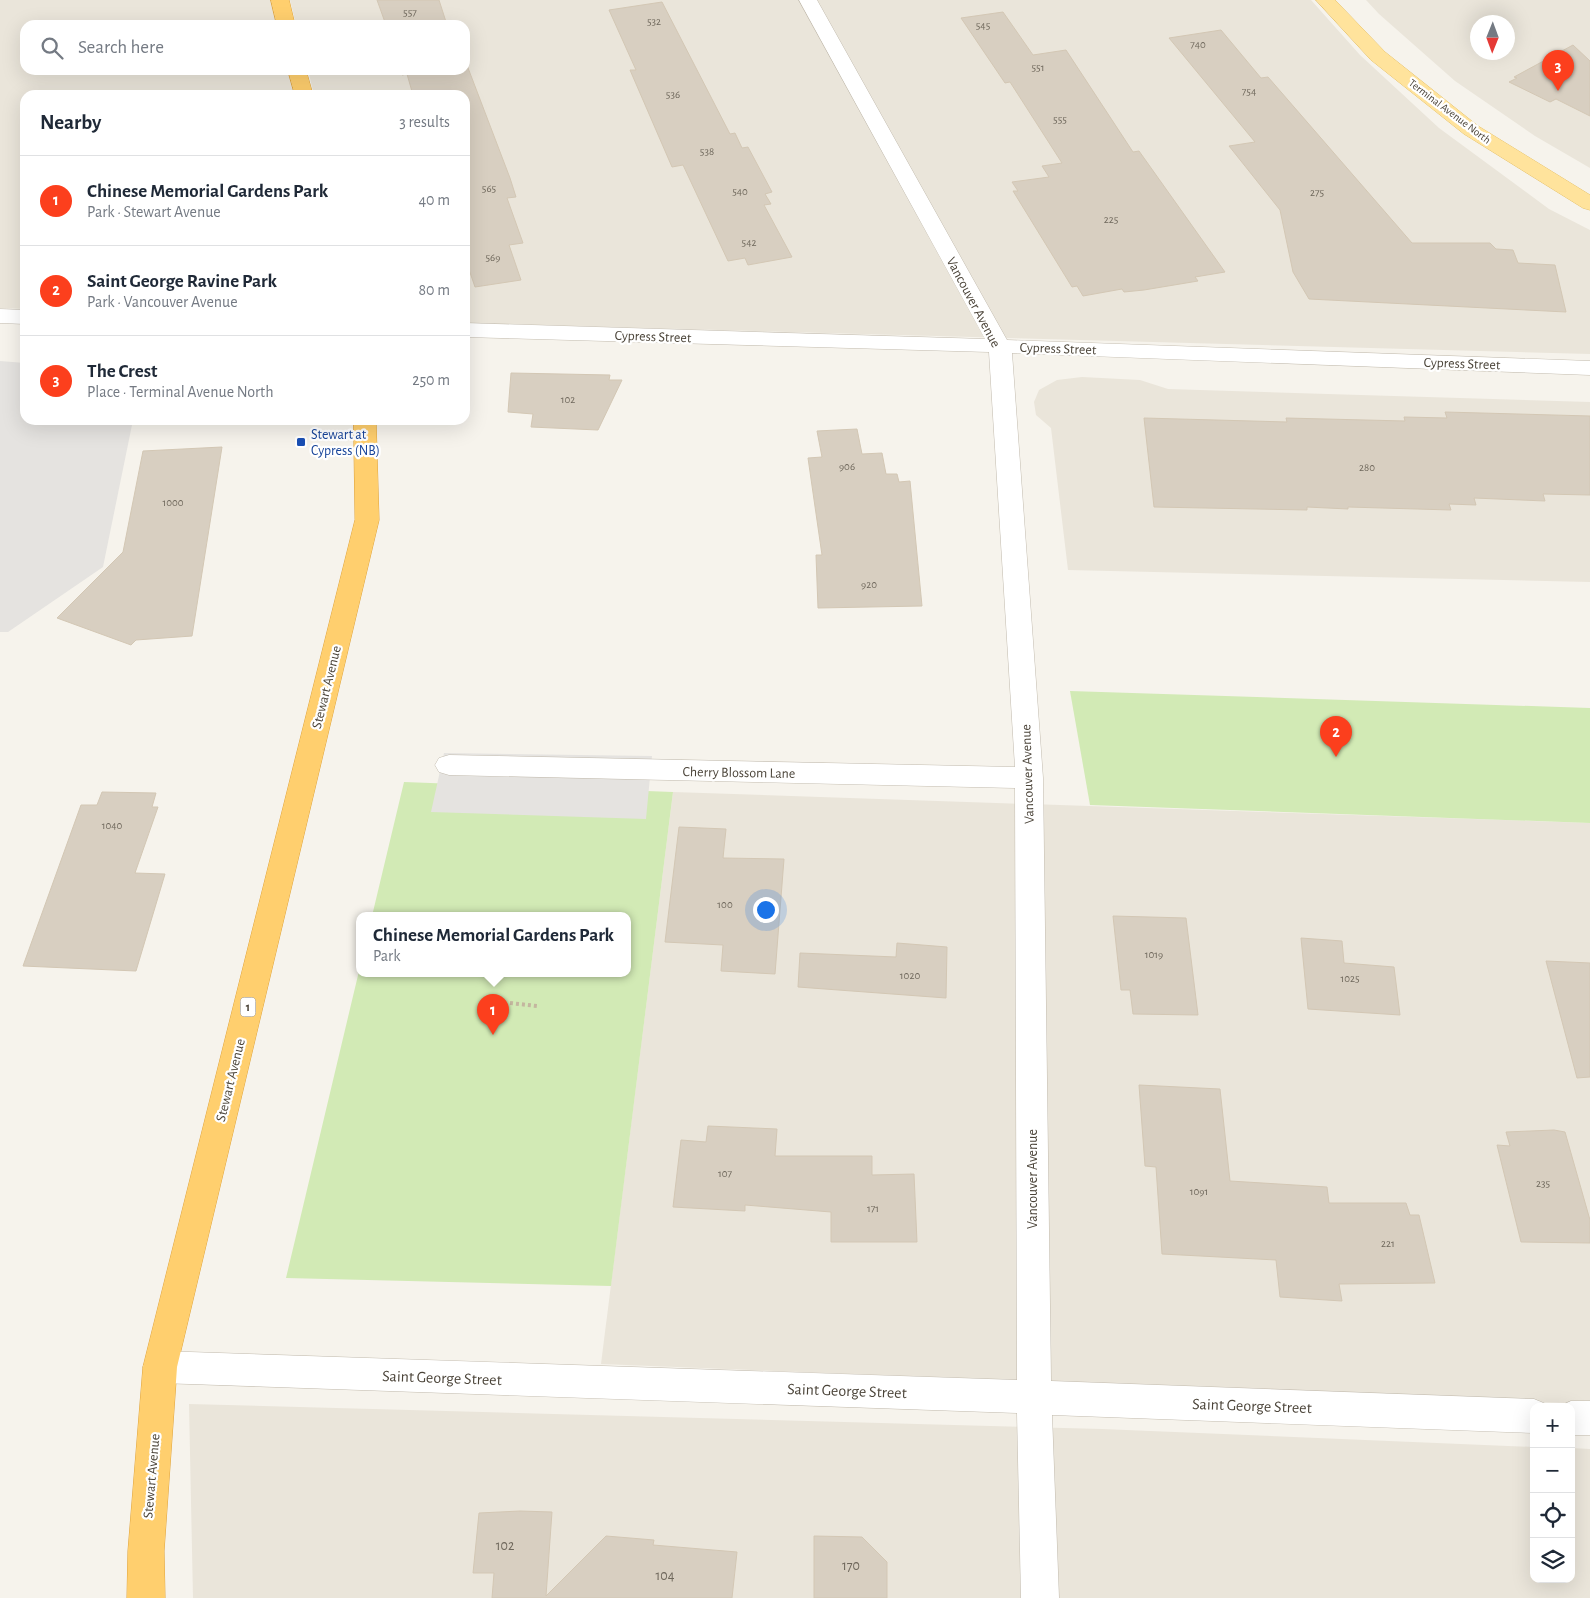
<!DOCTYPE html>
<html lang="en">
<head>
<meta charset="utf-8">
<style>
  body { margin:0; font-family:"Alegreya Sans",sans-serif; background:#f6f6f7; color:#1f2937 }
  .controls { position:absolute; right:15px; bottom:15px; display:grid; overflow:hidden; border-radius:10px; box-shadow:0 5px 20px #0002 }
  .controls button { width:45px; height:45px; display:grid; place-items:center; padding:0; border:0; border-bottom:1px solid #e0e1e3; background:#fff; color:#1f2937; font:25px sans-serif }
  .compass { position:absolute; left:1470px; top:15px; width:45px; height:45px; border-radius:50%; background:#fff; box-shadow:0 5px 20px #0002; rotate:181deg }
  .you { position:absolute; left:765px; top:909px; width:18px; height:18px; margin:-12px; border:4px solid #fff; border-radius:50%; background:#1a73e8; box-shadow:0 0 0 8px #1a73e833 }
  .badge { display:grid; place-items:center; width:32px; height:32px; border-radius:50%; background:#fc3f1d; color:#fff; font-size:16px; font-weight:700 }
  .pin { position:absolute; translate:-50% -41px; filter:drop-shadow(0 1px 2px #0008) }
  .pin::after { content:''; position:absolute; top:26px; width:18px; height:15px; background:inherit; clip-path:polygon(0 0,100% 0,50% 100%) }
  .popup { position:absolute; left:356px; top:912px; width:275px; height:65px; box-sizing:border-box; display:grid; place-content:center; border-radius:10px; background:#fff; filter:drop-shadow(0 1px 4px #0005); font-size:16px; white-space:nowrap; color:#747a83 }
  .popup b { font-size:19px; color:#1f2937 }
  .popup::after { content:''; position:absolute; left:50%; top:100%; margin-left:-10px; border:10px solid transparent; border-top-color:#fff }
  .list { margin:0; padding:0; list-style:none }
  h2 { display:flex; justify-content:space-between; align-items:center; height:65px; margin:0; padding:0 20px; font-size:21px }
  h2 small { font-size:16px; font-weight:400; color:#747a83 }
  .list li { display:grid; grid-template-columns:32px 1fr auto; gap:15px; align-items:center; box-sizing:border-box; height:90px; padding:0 20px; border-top:1px solid #e0e1e3 }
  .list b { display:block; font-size:19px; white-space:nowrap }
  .list p { margin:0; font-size:16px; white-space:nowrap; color:#747a83 }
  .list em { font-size:16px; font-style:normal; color:#747a83 }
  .icon { flex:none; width:28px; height:28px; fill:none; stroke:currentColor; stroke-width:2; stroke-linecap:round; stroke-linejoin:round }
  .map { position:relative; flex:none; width:1590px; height:1598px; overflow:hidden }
  .search { position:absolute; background:#fff; box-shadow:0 5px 20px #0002; left:20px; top:20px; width:450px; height:55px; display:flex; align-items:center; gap:12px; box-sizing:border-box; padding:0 18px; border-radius:15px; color:#747a83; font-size:19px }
  .panel { position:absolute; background:#fff; box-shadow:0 5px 20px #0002; left:20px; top:90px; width:450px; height:335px; border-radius:15px }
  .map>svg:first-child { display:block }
  .residential { fill:#eae5da; fill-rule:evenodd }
  .green { fill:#d2eab5 }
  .parking { fill:#e5e3e0 }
  .building { fill:#d8cfc1; stroke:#d3c7b4 }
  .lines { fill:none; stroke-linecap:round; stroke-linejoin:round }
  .minor-casing { stroke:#c2bbae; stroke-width:1 }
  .major-casing { stroke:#e6c16a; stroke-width:1 }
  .highway-casing { stroke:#e0a43c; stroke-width:1 }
  .path { stroke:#c4b79f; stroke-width:4; stroke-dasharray:3 3; stroke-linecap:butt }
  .minor { fill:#fff; fill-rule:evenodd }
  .major { fill:#ffe39c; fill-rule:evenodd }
  .highway { fill:#ffcf6e; fill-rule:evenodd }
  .transit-dot { fill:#1a4fb4; stroke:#fff; stroke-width:2 }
  .labels { text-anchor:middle; stroke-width:4.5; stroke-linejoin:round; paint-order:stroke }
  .number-label { font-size:11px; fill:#6e675b }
  .far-street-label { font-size:11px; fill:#4b4439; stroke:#fff }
  .shield { fill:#fff; stroke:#817c74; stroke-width:1 }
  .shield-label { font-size:12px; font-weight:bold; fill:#4b4439 }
  .street-label { font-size:14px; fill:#4b4439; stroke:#fff }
  .transit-label { font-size:14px; fill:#164399; stroke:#fff; text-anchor:start }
  .near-number-label { font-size:14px; fill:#6e675b }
  .near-street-label { font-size:16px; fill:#4b4439; stroke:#fff }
</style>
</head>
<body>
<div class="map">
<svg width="1590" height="1598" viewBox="0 0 1590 1598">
  <rect width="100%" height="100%" fill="#f6f3ec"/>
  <g class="residential">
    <path d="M0,0H273L279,25H25V70H290L296,95H25V309L0,308Z"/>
    <path d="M290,0H1311L1360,55L1439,128L1549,209L1590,230V354L465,323V95H314L308,70H465V25H296Z"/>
    <path d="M1366,0H1590V168L1535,136L1455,81L1379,14ZM1478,22H1508V52H1478Z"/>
    <path d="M1082,377L1140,380L1168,389L1590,402V582L1068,570L1051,428L1036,415L1034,402L1039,390L1057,380Z"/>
    <path d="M673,792L1590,823V1404L601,1364Z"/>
    <path d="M189,1404L1102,1429L1534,1447V1579H1571V1448L1590,1449V1598H193Z"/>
  </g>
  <g class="green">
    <path d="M1070,691L1590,708V823L1090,805Z"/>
    <path d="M404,782L673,792L611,1286L286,1278L359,971V974H627V916H372Z"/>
  </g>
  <g class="parking">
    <path d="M0,361L25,363V420H133L103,567L8,632H0Z"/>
    <path d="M444,753L652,756L646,819L431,812Z"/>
  </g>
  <g class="building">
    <path d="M377,0H439L447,25H386Z"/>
    <path d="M662,2L730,134L735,133L742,148L748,147L772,192L765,194L771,204L764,205L792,257L748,265L745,258L728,261L683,165L672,167L630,70H636L609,10Z"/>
    <path d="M1003,12L1033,55L1066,50L1133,152L1139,151L1225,272L1195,277L1198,281L1144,290L1124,292L1122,289L1083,296L1077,286L1072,287L1013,191H1018L1012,182L1049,177L1042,166L1062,163L1010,82L1005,83L961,18Z"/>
    <path d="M1221,30L1261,78L1268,77L1412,243H1490L1496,249L1513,250L1518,263L1555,265L1566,312L1309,299L1293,272L1280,210L1229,146L1255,142L1169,38Z"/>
    <path d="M1573,45L1590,61V116L1556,99L1550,102L1509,82L1517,78L1514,77Z"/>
    <path d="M465,60L510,178L516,197L507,198L523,243L509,245L521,280L475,287L465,258V95H413L407,74L402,75L401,70H465Z"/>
    <path d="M511,373L610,375L609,380H622L598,430L531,427L533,414L508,412Z"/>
    <path d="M1445,412L1590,416V495L1543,494L1545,501L1474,498L1476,505L1449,504L1451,510L1348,507V509L1307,507V510L1154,507L1144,418L1287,422L1286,418L1405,421L1404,417L1447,418Z"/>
    <path d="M857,429L862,454L882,453L886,474H897L899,482L910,481L922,606L818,608L816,555H822L808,458L822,457L817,431Z"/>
    <path d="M222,447L192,636L136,640L131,645L57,618L123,552L143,451Z"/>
    <path d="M102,792L156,793L152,807H158L135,873L165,874L136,971L23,966L81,805H97Z"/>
    <path d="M679,827L726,829L723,858L784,859L775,974L721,971L723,945L665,942Z"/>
    <path d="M1113,916L1186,918L1198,1015L1133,1014L1130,990H1121Z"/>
    <path d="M1301,938L1342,941L1344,963L1394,967L1400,1015L1308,1009Z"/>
    <path d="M897,943L947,947L946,998L798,987L800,953L896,957Z"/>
    <path d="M1546,961L1590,963V1077L1577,1078Z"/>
    <path d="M1139,1085L1220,1089L1230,1181L1327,1187L1329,1203H1406L1410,1215H1419L1435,1283L1339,1284L1342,1301L1280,1297L1276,1260L1162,1254L1156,1167L1145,1166Z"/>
    <path d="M708,1126L777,1129L775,1156H872V1175L914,1174L917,1242H831V1212L745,1205V1211L673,1207L681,1140L706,1142Z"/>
    <path d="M1554,1130L1565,1132L1590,1220V1243L1521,1242L1497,1145L1510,1146L1506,1132Z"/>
    <path d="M520,1511L552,1512L546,1596L606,1536L654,1540L653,1545L737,1552L732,1598H492L494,1573H473L479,1513Z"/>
    <path d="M814,1536L862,1537L887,1562V1598H814Z"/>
  </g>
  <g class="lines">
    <defs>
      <g id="minor">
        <path d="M799,0H817L1007,340L1590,361V375L1012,353L1043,778L1051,1381L1534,1399L1546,1404L1548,1407H1534V1433L1052,1415L1059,1598H1021L1017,1413L160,1383L148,1379L143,1367L148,1355L160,1351L1017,1380L1015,788L449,775L439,772L435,765L439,758L449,755L1015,767L989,352L465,337V323L985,339Z"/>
        <path d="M0,309L25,310V324L0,323Z"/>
        <path d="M1571,1401H1590V1435H1571V1407H1558Z"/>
      </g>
      <path id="major" d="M1316,0H1335L1385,52L1478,126L1590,195V210L1583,208L1464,134L1371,60Z"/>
      <g id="highway">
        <path d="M271,0H289L295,25H277Z"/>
        <path d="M288,70H306L313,95H295Z"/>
        <path d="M354,420H376L379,520L177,1367L164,1551L165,1598H127L128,1551L143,1367L355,520Z"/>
      </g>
    </defs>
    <use href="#minor" class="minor-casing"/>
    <use href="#major" class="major-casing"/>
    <use href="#highway" class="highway-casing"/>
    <path class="path" d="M510,1003L537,1006"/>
    <use href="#minor" class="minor"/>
    <use href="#major" class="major"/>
    <use href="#highway" class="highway"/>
  </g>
  <rect class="transit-dot" x="296" y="437" width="10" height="10" rx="2.5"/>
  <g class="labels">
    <g class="number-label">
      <text x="410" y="16">557</text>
      <text x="654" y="25">532</text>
      <text x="983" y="29">545</text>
      <text x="1198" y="48">740</text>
      <text x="1038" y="71">551</text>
      <text x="1249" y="95">754</text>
      <text x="673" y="98">536</text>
      <text x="1060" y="123">555</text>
      <text x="707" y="155">538</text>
      <text x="489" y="192">565</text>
      <text x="740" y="195">540</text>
      <text x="1317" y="196">275</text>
      <text x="1111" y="223">225</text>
      <text x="749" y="246">542</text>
      <text x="493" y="261">569</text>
      <text x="568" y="403">102</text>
      <text x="847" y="470">906</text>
      <text x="1367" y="471">280</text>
      <text x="173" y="506">1000</text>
      <text x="869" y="588">920</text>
      <text x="112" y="829">1040</text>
      <text x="725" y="908">100</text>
      <text x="1154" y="958">1019</text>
      <text x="910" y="979">1020</text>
      <text x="1350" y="982">1025</text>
      <text x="725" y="1177">107</text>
      <text x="1543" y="1187">235</text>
      <text x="1199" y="1195">1091</text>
      <text x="873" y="1212">171</text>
      <text x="1388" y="1247">221</text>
    </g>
    <g class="far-street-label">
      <text transform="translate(1450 111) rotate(37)" y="4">Terminal Avenue North</text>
    </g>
    <rect class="shield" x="240.5" y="997.5" width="15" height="19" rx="4"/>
    <g class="shield-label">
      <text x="248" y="1011">1</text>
    </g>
    <g class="street-label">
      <text transform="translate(974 302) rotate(62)" y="5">Vancouver Avenue</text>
      <text transform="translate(653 336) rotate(2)" y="5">Cypress Street</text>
      <text transform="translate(1058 348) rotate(2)" y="5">Cypress Street</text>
      <text transform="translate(1462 363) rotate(2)" y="5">Cypress Street</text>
      <text transform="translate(326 687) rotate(-76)" y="5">Stewart Avenue</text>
      <text transform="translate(739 772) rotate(1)" y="5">Cherry Blossom Lane</text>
      <text transform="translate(1027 774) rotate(-92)" y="5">Vancouver Avenue</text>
      <text transform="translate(230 1080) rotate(-76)" y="5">Stewart Avenue</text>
      <text transform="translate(1032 1179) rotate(-90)" y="5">Vancouver Avenue</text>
      <text transform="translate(151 1476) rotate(-85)" y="5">Stewart Avenue</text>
    </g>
    <g class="transit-label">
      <text x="311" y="439">Stewart at<tspan x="311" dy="16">Cypress (NB)</tspan></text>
    </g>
    <g class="near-number-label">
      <text x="505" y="1550">102</text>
      <text x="851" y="1570">170</text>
      <text x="665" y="1580">104</text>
    </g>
    <g class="near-street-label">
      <text transform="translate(442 1377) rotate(2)" y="6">Saint George Street</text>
      <text transform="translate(847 1390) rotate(2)" y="6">Saint George Street</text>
      <text transform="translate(1252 1405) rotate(2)" y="6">Saint George Street</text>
    </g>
  </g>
</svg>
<div class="controls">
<button>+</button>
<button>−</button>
<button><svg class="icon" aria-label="locate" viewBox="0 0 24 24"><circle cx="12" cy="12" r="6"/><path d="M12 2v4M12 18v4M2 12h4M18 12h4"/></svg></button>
<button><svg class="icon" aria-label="layers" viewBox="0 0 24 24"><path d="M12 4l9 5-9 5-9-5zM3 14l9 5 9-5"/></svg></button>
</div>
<svg class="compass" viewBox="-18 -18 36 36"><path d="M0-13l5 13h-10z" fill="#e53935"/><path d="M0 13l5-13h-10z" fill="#747a83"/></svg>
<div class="you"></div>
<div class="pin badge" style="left:493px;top:1035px">1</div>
<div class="popup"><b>Chinese Memorial Gardens Park</b>Park</div>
<div class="pin badge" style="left:1336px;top:757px">2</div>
<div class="pin badge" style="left:1558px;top:91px">3</div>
<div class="search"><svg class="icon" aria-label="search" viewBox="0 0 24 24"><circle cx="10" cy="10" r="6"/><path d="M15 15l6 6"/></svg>Search here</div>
<section class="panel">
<h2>Nearby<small>3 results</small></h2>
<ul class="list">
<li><span class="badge">1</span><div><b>Chinese Memorial Gardens Park</b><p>Park · Stewart Avenue</p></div><em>40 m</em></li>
<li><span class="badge">2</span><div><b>Saint George Ravine Park</b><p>Park · Vancouver Avenue</p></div><em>80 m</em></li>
<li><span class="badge">3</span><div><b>The Crest</b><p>Place · Terminal Avenue North</p></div><em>250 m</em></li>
</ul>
</section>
</div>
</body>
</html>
